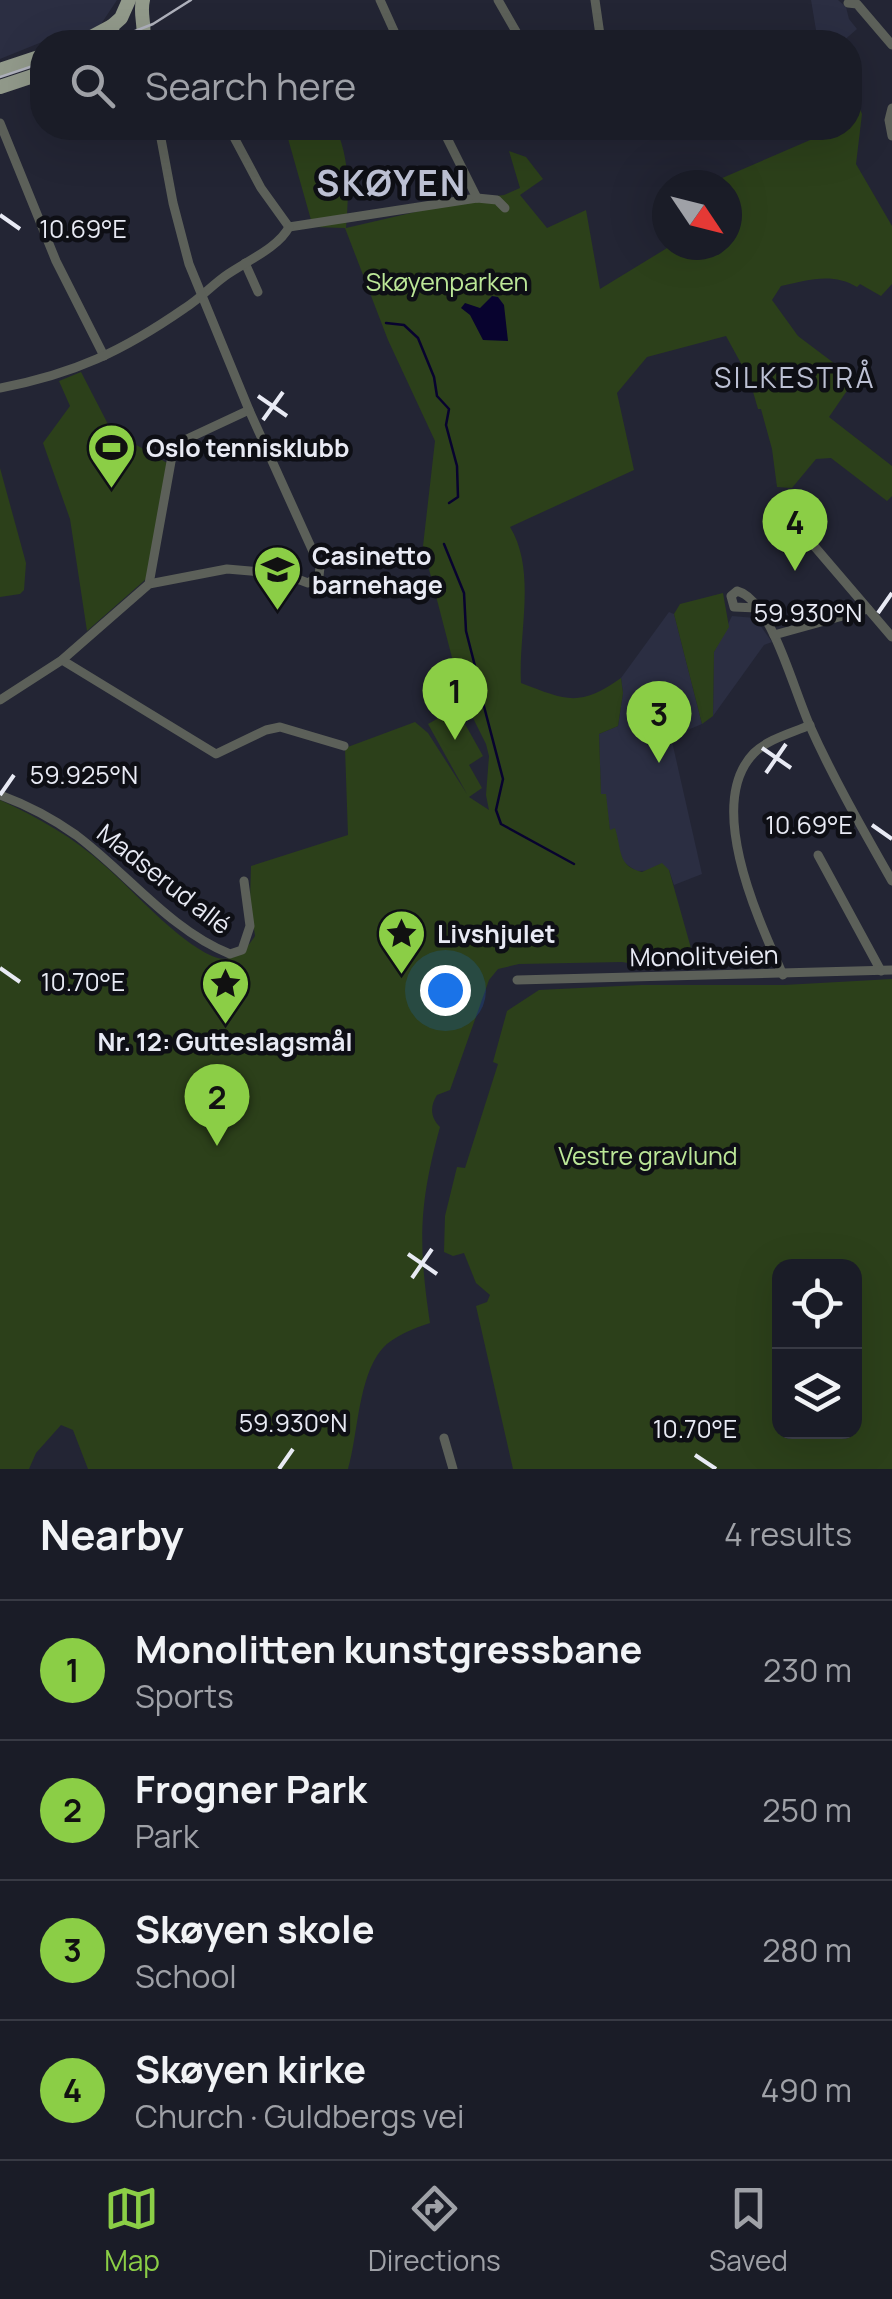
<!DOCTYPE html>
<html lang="en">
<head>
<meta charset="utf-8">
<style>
  body { margin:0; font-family:Manrope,sans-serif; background:#272933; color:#f1f3f6 }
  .controls { position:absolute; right:30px; bottom:30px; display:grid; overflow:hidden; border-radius:20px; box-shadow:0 10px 40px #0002 }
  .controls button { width:90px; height:90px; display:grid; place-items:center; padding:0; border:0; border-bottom:2px solid #383a44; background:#1a1c27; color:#f1f3f6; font:50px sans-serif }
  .compass { position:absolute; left:652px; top:170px; width:90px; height:90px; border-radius:50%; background:#1a1c27; box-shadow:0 10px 40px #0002; rotate:125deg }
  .you { position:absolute; left:445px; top:990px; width:35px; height:35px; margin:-25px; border:8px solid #fff; border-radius:50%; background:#1a73e8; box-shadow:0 0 0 15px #1a73e833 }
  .badge { display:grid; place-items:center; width:65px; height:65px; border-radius:50%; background:#8bce46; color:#111; font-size:32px; font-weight:700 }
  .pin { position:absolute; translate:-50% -82px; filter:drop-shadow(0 2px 5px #0008) }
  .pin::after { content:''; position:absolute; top:52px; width:35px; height:30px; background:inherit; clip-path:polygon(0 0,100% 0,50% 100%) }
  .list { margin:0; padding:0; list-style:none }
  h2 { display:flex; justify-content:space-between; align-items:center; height:130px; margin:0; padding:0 40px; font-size:42px }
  h2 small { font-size:32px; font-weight:400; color:#9fa1a7 }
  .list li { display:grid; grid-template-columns:65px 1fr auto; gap:30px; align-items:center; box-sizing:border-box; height:140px; padding:0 40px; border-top:2px solid #383a44 }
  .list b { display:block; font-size:38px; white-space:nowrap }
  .list p { margin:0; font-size:32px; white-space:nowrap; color:#9fa1a7 }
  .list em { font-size:32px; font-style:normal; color:#9fa1a7 }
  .icon { flex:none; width:55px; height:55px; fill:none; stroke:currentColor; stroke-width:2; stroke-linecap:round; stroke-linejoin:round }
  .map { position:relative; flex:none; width:892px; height:1469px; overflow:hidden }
  .search { position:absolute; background:#1a1c27; box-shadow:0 10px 40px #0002; left:30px; right:30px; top:30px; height:110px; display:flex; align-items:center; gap:25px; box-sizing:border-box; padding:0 35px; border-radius:40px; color:#9fa1a7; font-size:38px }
  .sheet { height:690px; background:#1a1c27 }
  nav { display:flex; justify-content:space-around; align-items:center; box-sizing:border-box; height:140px; border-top:2px solid #383a44; background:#1a1c27; font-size:28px; color:#9fa1a7 }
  nav a { display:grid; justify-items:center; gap:5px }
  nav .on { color:#8bce46 }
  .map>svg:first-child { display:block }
  .built { fill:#2b2e42 }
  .green { fill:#2c401a; fill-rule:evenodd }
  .water { fill:#08032f }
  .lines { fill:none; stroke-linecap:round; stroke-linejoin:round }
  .stream { stroke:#08032f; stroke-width:2.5 }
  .minor { stroke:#5c6059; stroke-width:9 }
  .primary { stroke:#929a8b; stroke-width:14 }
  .tram { stroke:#afb1bc; stroke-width:2.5 }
  .ticks { fill:none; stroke:#e8eaf4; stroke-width:4 }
  .labels { text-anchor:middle; stroke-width:9; stroke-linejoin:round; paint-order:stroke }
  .park-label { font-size:25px; fill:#bce798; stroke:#0e0f15 }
  .poi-label { font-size:25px; font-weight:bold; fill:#e8eaf4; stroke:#0e0f15; text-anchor:start }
  .street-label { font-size:25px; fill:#e8eaf4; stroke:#0e0f15 }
  .neighbourhood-label { font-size:28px; letter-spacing:2.5px; fill:#bdc1d4; stroke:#0e0f15 }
  .district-label { font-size:35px; font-weight:bold; letter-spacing:2.5px; fill:#bdc1d4; stroke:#0e0f15 }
  .ticks-label { font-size:25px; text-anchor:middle; fill:#e8eaf4; stroke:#0e0f15; stroke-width:9; stroke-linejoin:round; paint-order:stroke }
</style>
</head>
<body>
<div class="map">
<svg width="892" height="1469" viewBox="0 0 892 1469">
  <rect width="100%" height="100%" fill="#232534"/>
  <g class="built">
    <path d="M0,0H117L101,24L72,40L69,36L42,42L0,59Z"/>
    <path d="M811,0H838L846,7L849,19L857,29L842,42H818Z"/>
    <path d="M669,612L674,614L702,724L671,737L702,874L674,885L669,870L636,871L622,861L617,850L618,839L610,831L605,794L601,795L599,734L618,726L623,693L621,678Z"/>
    <path d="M732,616L755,618L772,642L764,645L713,716L714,652Z"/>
  </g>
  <g class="green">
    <path d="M850,86L862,114L856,164L892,226V284L881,296L860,284L857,287C833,272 807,280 781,286L772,300L798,336L855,379L829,417L892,466V496L887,501L831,458L816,459L792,488L777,487L772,449L761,409H758L749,378L726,336L647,357L617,393L634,470L510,527C537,571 518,634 521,683C566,700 579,708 621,678L623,693L618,726L599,734L601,794H606L610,830L615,828C622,850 617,866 642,872L662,863L669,870L696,966L659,968L622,962L519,964L498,969L489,980L450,1090L437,1095C430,1106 430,1117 440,1127C419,1204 418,1243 430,1323C415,1328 393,1336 382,1349C358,1377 358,1435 348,1469H88L73,1430L61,1425L36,1453L29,1469H0V800C39,818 73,837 105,866C135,892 176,940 212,956C233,965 245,951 255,936L250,900L251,866L348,835L345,748L415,722L428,733L467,794L428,724L456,708L483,756L469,765L482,788L469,797L489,810L486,795L489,756L486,744L462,696L423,546L435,441L388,340L345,228L313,227L285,128H336C350,161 349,192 346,228L467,200L504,195L520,188L509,151L526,157L543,179L520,195L547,228L586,210L600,289L672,245H727V185H713V182L838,128H850Z"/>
    <path d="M81,372L111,430L167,463L146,579L87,631L70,519L43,443L70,406L59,381Z"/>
    <path d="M0,468L26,563L24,590L20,594L0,597Z"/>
    <path d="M723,593L729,627L714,652L713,716L702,724L674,614L680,604Z"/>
    <path d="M892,979V1469H513L476,1306L487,1302L490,1295L476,1283L464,1253L453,1256L444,1252L445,1216L457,1167L465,1168L498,1064L493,1062L507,1011L539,990L641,985H784ZM780,1266H854V1432H780Z"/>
  </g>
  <path class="water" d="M492,296L498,297L504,305L508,341L483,340L470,315L461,308L465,303L480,308Z"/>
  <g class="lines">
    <g class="stream">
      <path d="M386,323L404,325L418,338L434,377L437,396L449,409L446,425L457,466L458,497L449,503"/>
      <path d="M444,544L464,593L466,631L476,670"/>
      <path d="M481,695L503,779L496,810L501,824L574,864"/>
    </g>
    <g class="minor">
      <path d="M380,0L399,42"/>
      <path d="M498,0L522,42"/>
      <path d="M595,0L601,42"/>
      <path d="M848,3L857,4L892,45"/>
      <path d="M178,41L179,42"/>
      <path d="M892,108L889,120L892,136"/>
      <path d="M0,123L56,261L104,356"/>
      <path d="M229,128L261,188L289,227L477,198L497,200L505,208"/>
      <path d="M442,128L477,198"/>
      <path d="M245,263L258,292"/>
      <path d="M0,388C74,374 123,351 185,308C201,298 213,284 228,274C247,261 279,247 289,227"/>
      <path d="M791,519L892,637"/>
      <path d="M149,584L174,445L249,410"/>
      <path d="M757,608L734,607L731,596L737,591C754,595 768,622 775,637C788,665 797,695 809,724C833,778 863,830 892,881"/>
      <path d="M774,635L868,609"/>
      <path d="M62,660L216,754L266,730L280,727L344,746"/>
      <path d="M0,700L62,660L149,584L227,569L284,574L308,583L319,576L320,567L249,410L189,264L173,203L159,128"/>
      <path d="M0,795C27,805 52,818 76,835C127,873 170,930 230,954L242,950L250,926L244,881"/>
      <path d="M818,855L881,971"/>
      <path d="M783,975C759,921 704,804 754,753C768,739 792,733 810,725"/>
      <path d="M517,980L892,970"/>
      <path d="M444,1438L453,1469"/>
    </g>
    <g class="primary">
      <path d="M82,42L112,26"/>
      <path d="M113,42L112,26L121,18L129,0"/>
      <path d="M142,42C147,29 139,15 143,0"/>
      <path d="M0,70L42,56"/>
      <path d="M0,87L42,73"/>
    </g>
    <g class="tram">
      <path d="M107,42L153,24L191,0"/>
      <path d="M0,77L42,63"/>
    </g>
  </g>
  <path class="ticks" d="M0,215L20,229M258,396L287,416M263,420L283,392M878,613L892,593M762,748L791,768M766,773L786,744M0,795L14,775M872,825L892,839M0,968L20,982M408,1254L437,1274M412,1278L432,1249M695,1455L716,1469M279,1469L293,1449"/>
  <defs>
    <symbol id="stadium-pin" viewBox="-11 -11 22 30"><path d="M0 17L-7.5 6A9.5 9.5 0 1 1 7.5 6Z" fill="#8bce46" stroke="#0e0f15"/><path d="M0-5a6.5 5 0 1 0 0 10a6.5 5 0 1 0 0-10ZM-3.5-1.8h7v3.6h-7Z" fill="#111"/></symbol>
    <symbol id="school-pin" viewBox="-11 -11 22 30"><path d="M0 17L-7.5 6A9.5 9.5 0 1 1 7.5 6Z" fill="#8bce46" stroke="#0e0f15"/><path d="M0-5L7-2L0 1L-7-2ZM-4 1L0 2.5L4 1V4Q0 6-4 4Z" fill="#111"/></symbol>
    <symbol id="sight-pin" viewBox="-11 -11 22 30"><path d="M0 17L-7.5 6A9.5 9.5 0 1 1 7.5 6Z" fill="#8bce46" stroke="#0e0f15"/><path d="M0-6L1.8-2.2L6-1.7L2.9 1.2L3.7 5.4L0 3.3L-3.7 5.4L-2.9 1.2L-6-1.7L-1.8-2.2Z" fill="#111"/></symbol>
  </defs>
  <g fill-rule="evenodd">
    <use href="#stadium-pin" x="84" y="420" width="55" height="75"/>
    <use href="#school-pin" x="250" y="542" width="55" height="75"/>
    <use href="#sight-pin" x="374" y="906" width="55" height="75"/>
    <use href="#sight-pin" x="198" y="956" width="55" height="75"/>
  </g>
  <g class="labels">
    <g class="park-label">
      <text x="447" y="291">Skøyenparken</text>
      <text x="648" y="1165">Vestre gravlund</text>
    </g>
    <g class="poi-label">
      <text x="146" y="457">Oslo tennisklubb</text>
      <text x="312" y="565">Casinetto<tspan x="312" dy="29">barnehage</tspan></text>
      <text x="437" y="943">Livshjulet</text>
      <text x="225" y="1051" text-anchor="middle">Nr. 12: Gutteslagsmål</text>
    </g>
    <g class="street-label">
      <text transform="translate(164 879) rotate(38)" y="9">Madserud allé</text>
      <text transform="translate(704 956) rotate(-1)" y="9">Monolitveien</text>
    </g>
    <g class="neighbourhood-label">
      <text x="795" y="388">SILKESTRÅ</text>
    </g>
    <g class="district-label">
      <text x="392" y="196">SKØYEN</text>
    </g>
  </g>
  <g class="ticks-label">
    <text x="83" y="238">10.69°E</text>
    <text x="808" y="622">59.930°N</text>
    <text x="84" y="784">59.925°N</text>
    <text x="809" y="834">10.69°E</text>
    <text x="83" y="991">10.70°E</text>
    <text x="293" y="1432">59.930°N</text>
    <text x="695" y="1438">10.70°E</text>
  </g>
</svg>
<div class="controls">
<button><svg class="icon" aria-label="locate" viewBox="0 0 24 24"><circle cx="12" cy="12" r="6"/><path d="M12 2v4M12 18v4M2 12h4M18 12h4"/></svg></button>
<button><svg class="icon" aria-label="layers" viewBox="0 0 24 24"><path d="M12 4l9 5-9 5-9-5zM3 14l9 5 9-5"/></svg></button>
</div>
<svg class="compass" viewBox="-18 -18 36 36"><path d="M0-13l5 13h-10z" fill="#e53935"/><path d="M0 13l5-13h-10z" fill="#9fa1a7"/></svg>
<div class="you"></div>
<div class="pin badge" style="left:455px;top:740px">1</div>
<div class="pin badge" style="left:217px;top:1146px">2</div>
<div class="pin badge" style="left:659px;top:763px">3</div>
<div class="pin badge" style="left:795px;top:571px">4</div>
<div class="search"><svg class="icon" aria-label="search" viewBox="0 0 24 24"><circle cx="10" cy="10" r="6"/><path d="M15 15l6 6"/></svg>Search here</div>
</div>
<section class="sheet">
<h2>Nearby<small>4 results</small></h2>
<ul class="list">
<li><span class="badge">1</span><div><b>Monolitten kunstgressbane</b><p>Sports</p></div><em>230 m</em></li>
<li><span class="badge">2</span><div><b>Frogner Park</b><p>Park</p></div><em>250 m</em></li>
<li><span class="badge">3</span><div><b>Skøyen skole</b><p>School</p></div><em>280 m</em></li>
<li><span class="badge">4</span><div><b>Skøyen kirke</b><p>Church · Guldbergs vei</p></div><em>490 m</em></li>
</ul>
</section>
<nav>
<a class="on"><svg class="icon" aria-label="map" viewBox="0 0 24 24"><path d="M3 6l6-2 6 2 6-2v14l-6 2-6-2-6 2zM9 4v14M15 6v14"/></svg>Map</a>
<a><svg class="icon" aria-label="directions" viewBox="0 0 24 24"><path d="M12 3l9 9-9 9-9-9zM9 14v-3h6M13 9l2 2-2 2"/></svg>Directions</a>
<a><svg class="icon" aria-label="saved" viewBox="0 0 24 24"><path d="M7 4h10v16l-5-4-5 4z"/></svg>Saved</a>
</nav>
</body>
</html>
